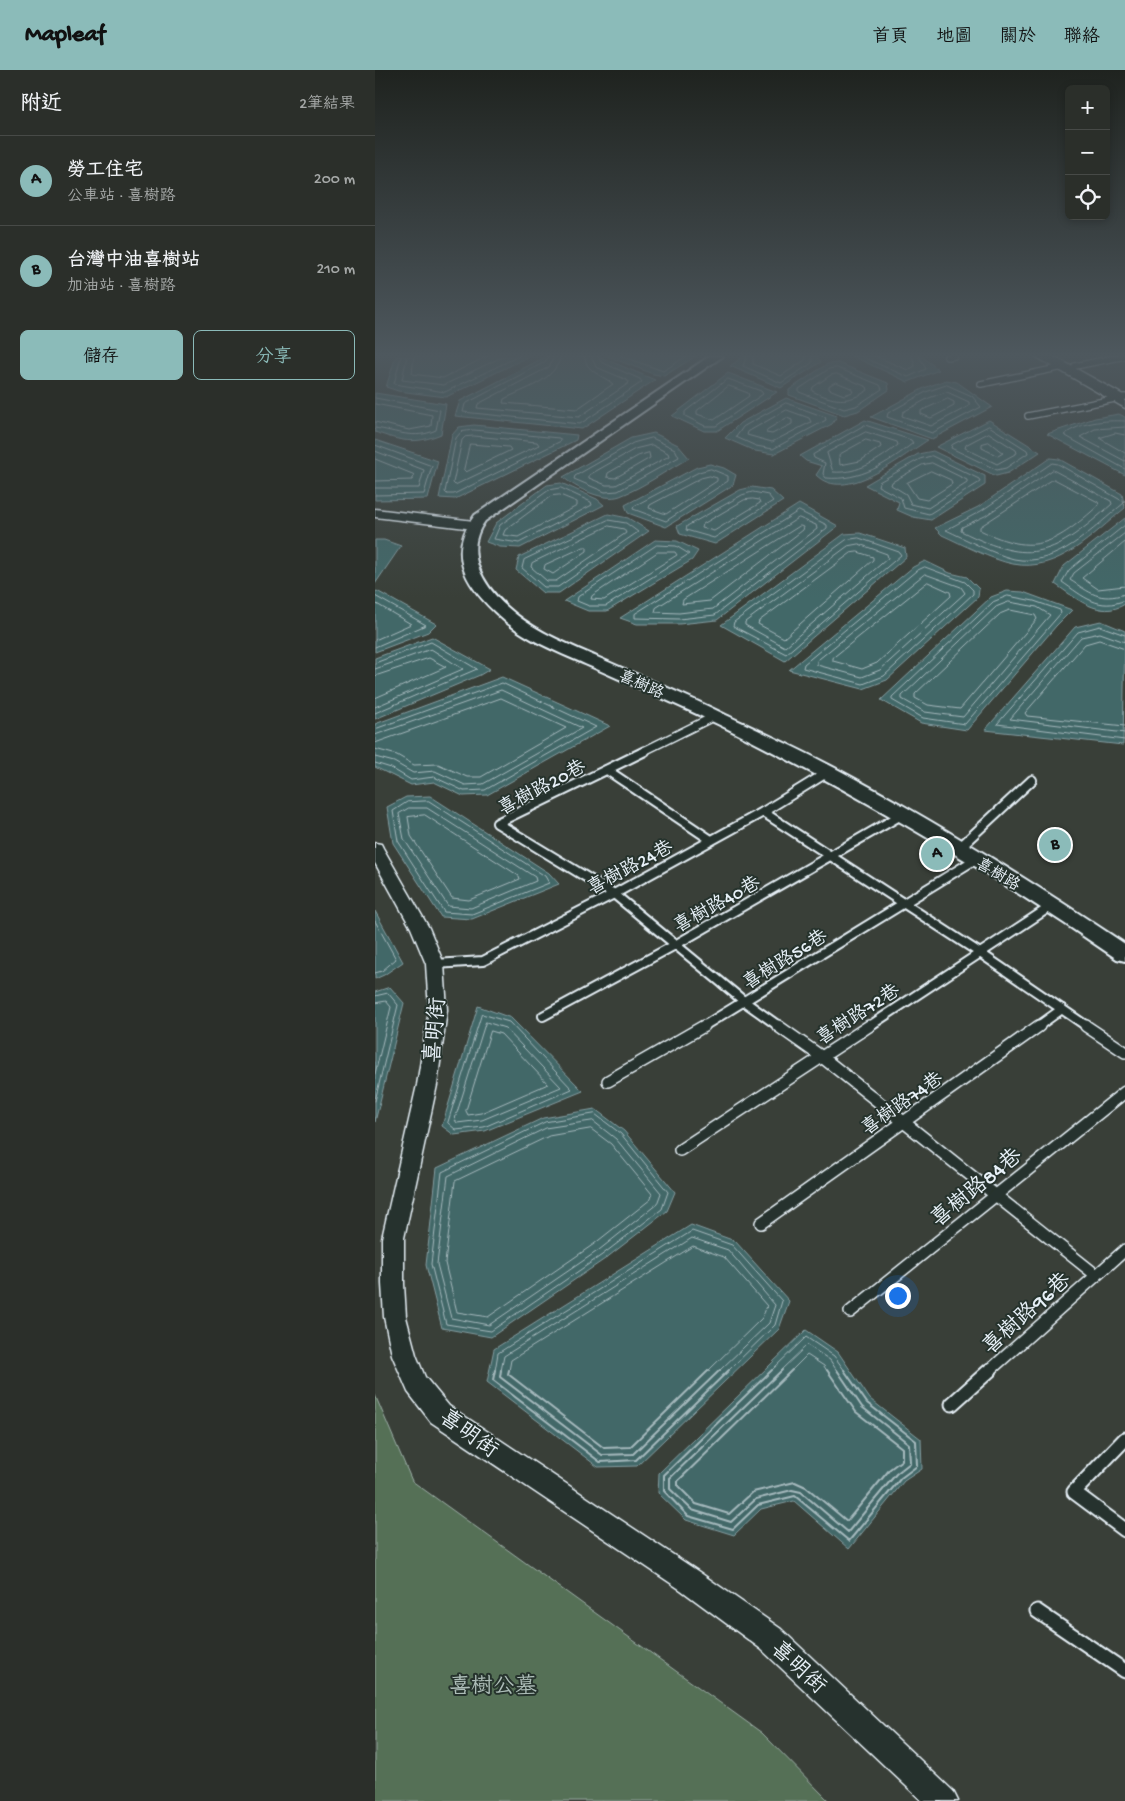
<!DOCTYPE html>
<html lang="zh-TW">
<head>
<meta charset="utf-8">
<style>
  body { margin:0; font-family:"Gochi Hand","LXGW WenKai TC",sans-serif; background:#373b36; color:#f1f3f6 }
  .controls { position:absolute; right:15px; top:15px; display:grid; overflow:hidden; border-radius:8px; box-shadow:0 2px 8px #0003 }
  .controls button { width:45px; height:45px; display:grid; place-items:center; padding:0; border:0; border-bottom:1px solid #474a47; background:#2b2f2a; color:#f1f3f6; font:25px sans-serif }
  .you { position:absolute; left:522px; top:1225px; width:18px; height:18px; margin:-12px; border:4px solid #fff; border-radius:50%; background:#1a73e8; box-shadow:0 0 0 8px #1a73e833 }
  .badge { display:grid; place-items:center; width:32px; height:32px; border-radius:50%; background:#8bbbb9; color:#111; font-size:16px; font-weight:700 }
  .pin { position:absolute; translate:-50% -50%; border:2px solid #fff; box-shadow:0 1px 5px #0006 }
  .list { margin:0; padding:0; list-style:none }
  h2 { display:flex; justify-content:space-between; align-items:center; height:65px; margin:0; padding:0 20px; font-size:21px }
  h2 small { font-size:16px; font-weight:400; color:#a6a9a8 }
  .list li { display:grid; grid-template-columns:32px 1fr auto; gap:15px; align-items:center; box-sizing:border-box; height:90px; padding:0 20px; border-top:1px solid #474a47 }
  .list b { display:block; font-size:19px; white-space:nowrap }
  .list p { margin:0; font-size:16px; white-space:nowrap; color:#a6a9a8 }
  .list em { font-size:16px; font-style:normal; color:#a6a9a8 }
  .actions { display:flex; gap:10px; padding:15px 20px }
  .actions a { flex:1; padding:11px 0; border:1px solid #8bbbb9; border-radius:8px; text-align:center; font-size:18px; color:#8bbbb9 }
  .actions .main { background:#8bbbb9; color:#111 }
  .icon { flex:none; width:28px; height:28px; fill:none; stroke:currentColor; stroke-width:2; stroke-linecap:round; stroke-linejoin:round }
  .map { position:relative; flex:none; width:750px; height:1731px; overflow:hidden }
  header { display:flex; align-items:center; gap:30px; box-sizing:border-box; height:70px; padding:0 25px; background:#8bbbb9; color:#111 }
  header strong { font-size:24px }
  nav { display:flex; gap:28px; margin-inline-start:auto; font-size:18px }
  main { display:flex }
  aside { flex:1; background:#2b2f2a }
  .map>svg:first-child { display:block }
  .green { fill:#547057; stroke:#9eb0a8 }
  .water { fill:#436768; stroke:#859ea2 }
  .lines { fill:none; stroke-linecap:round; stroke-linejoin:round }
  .shore-far1 { stroke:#a6babe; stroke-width:1 }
  .shore { stroke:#a6babe; stroke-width:2 }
  .service-far4-casing { stroke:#e8f1f8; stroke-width:8 }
  .service-far3-casing { stroke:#e8f1f8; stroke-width:10 }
  .service-far2-casing { stroke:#e8f1f8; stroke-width:12 }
  .service-far1-casing { stroke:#e8f1f8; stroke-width:14 }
  .service-casing { stroke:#e8f1f8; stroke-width:17 }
  .minor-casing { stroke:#e8f1f8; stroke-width:3 }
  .tertiary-casing { stroke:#e8f1f8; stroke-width:4 }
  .primary-casing { stroke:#e8f1f8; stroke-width:3 }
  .service-far4 { stroke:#26332d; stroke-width:5.5 }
  .service-far3 { stroke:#26332d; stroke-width:7 }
  .service-far2 { stroke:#26332d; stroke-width:8 }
  .service-far1 { stroke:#26332d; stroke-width:11 }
  .service { stroke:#26332d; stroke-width:13 }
  .minor { fill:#26332d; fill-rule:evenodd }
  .tertiary { fill:#26332d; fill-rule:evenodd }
  .primary { fill:#26332d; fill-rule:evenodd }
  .labels { text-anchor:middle; stroke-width:4; stroke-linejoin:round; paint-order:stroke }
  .far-street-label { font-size:16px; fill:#e8f1f8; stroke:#26332d }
  .street-label { font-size:19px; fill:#e8f1f8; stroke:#26332d }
  .near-street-label { font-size:22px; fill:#e8f1f8; stroke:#26332d }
  .near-park-label { font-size:22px; fill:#adbdb8; stroke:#26332d }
</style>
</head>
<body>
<header>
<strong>Mapleaf</strong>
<nav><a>首頁</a><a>地圖</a><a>關於</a><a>聯絡</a></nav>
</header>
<main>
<aside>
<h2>附近<small>2筆結果</small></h2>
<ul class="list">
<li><span class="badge">A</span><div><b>勞工住宅</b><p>公車站 · 喜樹路</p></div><em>200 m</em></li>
<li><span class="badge">B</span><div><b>台灣中油喜樹站</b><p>加油站 · 喜樹路</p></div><em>210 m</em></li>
</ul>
<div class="actions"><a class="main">儲存</a><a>分享</a></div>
</aside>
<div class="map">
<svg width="750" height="1731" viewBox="0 0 750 1731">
  <rect width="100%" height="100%" fill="#393f38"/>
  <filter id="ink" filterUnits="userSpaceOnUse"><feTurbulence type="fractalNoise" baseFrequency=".02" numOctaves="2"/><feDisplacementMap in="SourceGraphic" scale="10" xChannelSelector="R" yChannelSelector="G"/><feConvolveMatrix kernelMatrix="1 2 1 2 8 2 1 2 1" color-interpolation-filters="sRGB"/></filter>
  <g filter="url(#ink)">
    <path class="green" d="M0,1325L37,1411L387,1663L454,1731H0Z"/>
    <g class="water">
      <path d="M21,286H155L71,327L23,321L11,317Z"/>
      <path d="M172,286H223L280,310L207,359L80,346L85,331Z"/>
      <path d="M232,286H321L289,306L278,304Z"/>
      <path d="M369,286H443L442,287L446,292L406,318L355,296Z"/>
      <path d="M477,286H546L564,300L533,312Z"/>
      <path d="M463,293L513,313L514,320L483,341L469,345L414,325V320L452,294Z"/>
      <path d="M353,303L402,322L342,361H329L297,346Z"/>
      <path d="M571,310L582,312L617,337L557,369L496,347L549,318Z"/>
      <path d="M0,323L71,334L66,364C39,375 26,371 0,362Z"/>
      <path d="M411,328L462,346L457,354L399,384L380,381L350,368L365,353Z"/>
      <path d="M744,344L750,347V405L672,364L720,348Z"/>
      <path d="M490,350L553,370C526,387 470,434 441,405L447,396L431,391L425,386Z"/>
      <path d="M614,350L665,382L633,403L621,406L561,377Z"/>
      <path d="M99,355L202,365L201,370L80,429L64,428L77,365L84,357Z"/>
      <path d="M279,363L303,375L314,388C292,400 269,417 245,426C229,432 200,418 188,407L256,368Z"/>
      <path d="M0,370L63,391L53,429L0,430Z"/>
      <path d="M558,381L610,406V415L556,450L538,447L522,440L524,432L490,415L543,384Z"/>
      <path d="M675,388L684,389L747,424L750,438C718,464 683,503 638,494C617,490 587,474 567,465L560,458L603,437Z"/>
      <path d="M335,394L349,398L361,405L358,415L291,457L253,443L250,435L322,397Z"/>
      <path d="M186,413L222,429L229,435L145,478L125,477L111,472L121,453L172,415Z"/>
      <path d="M377,417L396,420L408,431L340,474L305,464L302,456L365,420Z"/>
      <path d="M424,434L463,456L342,550L304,554H262L245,548Z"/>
      <path d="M233,444L253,448L274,461L184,523H168L141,500L144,487Z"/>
      <path d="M750,448V534C725,550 701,528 680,514L689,496Z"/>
      <path d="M485,463L530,478L531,487L410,591L346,555L469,464Z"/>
      <path d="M0,470H9L26,476L0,514Z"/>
      <path d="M280,470L302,471L323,481L317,490L232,541H213L189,531Z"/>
      <path d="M550,491L575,503L592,507L604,519L603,527L512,610L488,619L414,600L538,497Z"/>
      <path d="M2,521L61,554L53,562L0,582V522Z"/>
      <path d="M632,521L648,522L697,540L681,556L592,660L546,653L506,630L616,527Z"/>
      <path d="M726,551L750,561L748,675L610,660L700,557Z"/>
      <path d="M57,567L115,599L105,605L0,649V588Z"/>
      <path d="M127,607L235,656L112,725L88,726L59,712L36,715L0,697V654Z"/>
      <path d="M55,726L174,803L184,814L97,849L66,847L18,773L12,737L31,727Z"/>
      <path d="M0,841L28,892L9,905L0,909Z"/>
      <path d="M15,917L29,933L0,1052V922Z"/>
      <path d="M103,936L136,948L208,1021L110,1061L79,1065L67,1056Z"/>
      <path d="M220,1039L249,1061L300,1122L292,1141L230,1189L116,1267L67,1258L51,1195L62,1098L168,1048Z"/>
      <path d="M316,1155L360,1171L414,1231L404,1259L262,1396L223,1397L112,1312L119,1279Z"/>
      <path d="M431,1260L463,1282L495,1329L546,1369L547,1399L529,1411L474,1479L419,1431L386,1439L359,1465L311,1450L283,1423L284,1403Z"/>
    </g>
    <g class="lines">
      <g class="shore-far1">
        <path d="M26,286L19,314L70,322L144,286"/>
        <path d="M32,286L27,310L69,315L129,286"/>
        <path d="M39,286L37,304L68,308L113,286"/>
        <path d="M173,286L170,292L90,334L88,342L205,354L267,312L265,309L226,292L223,286"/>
        <path d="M179,286L174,297L103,334L102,338L204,347L254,313L252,310L221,297L216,286"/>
        <path d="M186,286C180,311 149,319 129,329L128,333L202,339L238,314C226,304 212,303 209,286"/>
        <path d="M246,286L288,301L312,286"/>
        <path d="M372,286L368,296L406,313L437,293V286"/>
        <path d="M378,286V294L406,306L430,290L431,286"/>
        <path d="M485,286L533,307L551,299L544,286"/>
        <path d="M500,286L533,300L540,296L537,286"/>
        <path d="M462,298L505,315L507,319L481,336L469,339L424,322V319L454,299Z"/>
        <path d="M462,304L492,317L493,320C473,334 458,331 437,321L438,317L456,305Z"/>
        <path d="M353,309L386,321L388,324L341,356H330L310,346V342Z"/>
        <path d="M461,312L476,318L478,322L469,325L454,319V316Z"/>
        <path d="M572,315L597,326L606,337L557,363L512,347L513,343L551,322Z"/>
        <path d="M354,316L373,323L374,326L339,350L322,344V341Z"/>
        <path d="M572,322L594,332V336L556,356L527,346L528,342L554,328Z"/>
        <path d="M0,328L65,340L61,360C39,370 22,361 0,358"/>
        <path d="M573,329L579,332V336L556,348L546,344V341Z"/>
        <path d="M411,333L450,347L451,350L398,379L381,376L361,367L368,357Z"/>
        <path d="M0,334L57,345L56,356L34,360L0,352"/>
        <path d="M412,340L434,348L436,352L397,372L372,365L373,362Z"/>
        <path d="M412,348L417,350V354L397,364L391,363L392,360Z"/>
        <path d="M750,351C730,350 705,352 689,365L750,399"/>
        <path d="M490,355L536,370L538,373C512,394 485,411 451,408L448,404L450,393L439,388L438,385Z"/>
        <path d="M614,356L652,380L653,383L631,398L622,400L576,378L577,375Z"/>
        <path d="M750,357L720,359L705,367L750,391"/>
        <path d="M99,360L184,368L186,371L79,424H72L70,422L81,368L86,362Z"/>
        <path d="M491,362L522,372L523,375C504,390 483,404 458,402L452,383Z"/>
        <path d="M614,363L641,380L642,383L622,394L590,378L591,375Z"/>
        <path d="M750,365L740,363L724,368L750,383"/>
        <path d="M99,366L162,372L164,375L80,415L78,413L87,370L90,367Z"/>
        <path d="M277,368L300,379L304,387L243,421L230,422L199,409L200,406L258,373Z"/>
        <path d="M491,370L505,374L506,377L485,391L465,395L464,385Z"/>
        <path d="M614,372L628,383L623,386L607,378V374Z"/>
        <path d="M95,374L134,377L136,380L91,402L89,400Z"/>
        <path d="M0,375L57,396L49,424L0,425"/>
        <path d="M277,375L293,383L294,386L241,415H231L214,408V405L260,379Z"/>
        <path d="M0,381L49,400L44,418H0"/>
        <path d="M274,383L275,388L240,408L232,407L233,403L263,386Z"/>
        <path d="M557,386L604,409L605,412L554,444L529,438L526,428L503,416L504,412L545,389Z"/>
        <path d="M0,389L40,405L37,410L0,411"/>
        <path d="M557,393L592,410V413L553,438L536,434L531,424L516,415L517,412L547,395Z"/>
        <path d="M336,399L353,406V411L291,451L258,439L259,436L324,402Z"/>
        <path d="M678,400L736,431L737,434C679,485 658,497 586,461L587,457L610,446Z"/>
        <path d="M556,401L576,410L577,414L552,430L542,428L532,413Z"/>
        <path d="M335,406L342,408V411L291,444L274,438L275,435L326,408Z"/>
        <path d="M679,409L723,432L724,435C680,474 661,487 605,460V457Z"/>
        <path d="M186,418L216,432L217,435L144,473L119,469L125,455L174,420Z"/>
        <path d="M378,422L393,425L398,431L339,468L311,460L312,456L367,425Z"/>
        <path d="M185,425L202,432V436L143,467L128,465L130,460L176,426Z"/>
        <path d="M378,429L384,430L385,433L339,461L327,458L328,454L369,430Z"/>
        <path d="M750,430L749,432L683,394L677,393L606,441L571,460C591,469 618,484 639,489C682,498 719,457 749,433L750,435"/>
        <path d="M424,441L452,455V458L340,545L304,549L260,548V544Z"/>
        <path d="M424,448L441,455L442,459L338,539L304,543L280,542L281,538Z"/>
        <path d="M233,450L251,453L263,462L183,517H169L147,498L149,490Z"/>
        <path d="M750,455L694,500L687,512C708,526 724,542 750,530"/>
        <path d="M234,456L249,459L251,463L181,511H172L156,497L157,493Z"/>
        <path d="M425,456L429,457L428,460L335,531L307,534L308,530Z"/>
        <path d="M750,463L699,503L695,510C716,523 724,532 750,524"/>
        <path d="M484,468L524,482L526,485L411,584L358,556L359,552L471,470Z"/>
        <path d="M750,472L707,508L723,519L750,516"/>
        <path d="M484,474L512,484L513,488L410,577L370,555V552L473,476Z"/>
        <path d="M282,475L301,476L314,484L231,536H214L202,531L203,527Z"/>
        <path d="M209,477H212V481L178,504L169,499L170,495Z"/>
        <path d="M283,482H300L302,485L229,530L216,529L217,526Z"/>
        <path d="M483,482L498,487V490L409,568L383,554L384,551L476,483Z"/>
        <path d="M550,497L590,512L598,520V524L509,606L488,614L428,598L429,594L541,501Z"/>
        <path d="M550,504L586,517L590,523L505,600L487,607L442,595V591Z"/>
        <path d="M553,512L575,522L576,526L502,593L487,599L458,591V588Z"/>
        <path d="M0,526L51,555L0,577"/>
        <path d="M633,526L659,531L685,540L686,543L590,654L548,648L517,630V627L618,532Z"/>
        <path d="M634,532L662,537L675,545L588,647L550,642L527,629V626L621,537Z"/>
        <path d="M0,533L36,554L0,570"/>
        <path d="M635,540L660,545L662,549L585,639L553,635L540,628V624L625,544Z"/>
        <path d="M750,565L725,556L703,562L622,654L750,670"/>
        <path d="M750,572L725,563L706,567L635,649L750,663"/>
        <path d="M750,579L724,570L710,574L650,643L652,646L750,656"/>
        <path d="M0,593L56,572L102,599L0,643"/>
        <path d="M0,599L56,579L88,599L0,637"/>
        <path d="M0,606L54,588L71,597L0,628"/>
        <path d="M0,659L127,613L221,657L110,720L89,721L59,707L36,710L16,698L0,693"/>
        <path d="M0,665L126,620L207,658L108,714L90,715L60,701L38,703L19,692L0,687"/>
        <path d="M0,673L126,628L191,658L106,707H92L63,694L39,695L22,685L0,679"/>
        <path d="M54,731L170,806L174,813L97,844L69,842L23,771L18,741L32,732Z"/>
        <path d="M34,738H52L160,807L161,811L96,838L73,836L29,769L24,744Z"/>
        <path d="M50,745L144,806L145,809L94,830L77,828L36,766L33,747Z"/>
        <path d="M0,851L21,889L7,901L0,903"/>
        <path d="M0,926L13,923L23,935L0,1031"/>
        <path d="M0,933L11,931L16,937L0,1004"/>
        <path d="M107,944L134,952L197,1019L109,1057L81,1060L73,1053Z"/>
        <path d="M111,952L130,958L186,1017L107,1050L82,1053L80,1050Z"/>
        <path d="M116,961L126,964L173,1014L106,1043L93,1045L91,1041Z"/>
        <path d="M220,1044L246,1064L293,1122L287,1139L227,1185L116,1261L71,1254L56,1194L67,1102L170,1052Z"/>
        <path d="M218,1051L241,1069L286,1123L282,1134L224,1180L114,1255L76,1248L62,1194L73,1106L171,1058Z"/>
        <path d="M216,1059L236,1074L277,1124L276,1129L219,1174L113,1247L82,1242L70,1193L80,1111L174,1066Z"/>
        <path d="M120,1301L123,1283L317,1161L357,1175L407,1231L400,1255L353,1301"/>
        <path d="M126,1301L129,1286L317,1168L353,1180L400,1235L394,1253L344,1301"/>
        <path d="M134,1301L136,1290L318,1176L349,1187L392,1236L387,1248L333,1301"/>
        <path d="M396,1301L431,1267L459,1286L470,1301"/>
        <path d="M405,1301L432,1275L455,1290L462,1301"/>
        <path d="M416,1301L432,1285L449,1296L452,1301"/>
      </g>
      <g class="shore">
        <path d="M120,1300L118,1310L225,1392L261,1390L354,1300"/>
        <path d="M126,1300L125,1307L227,1385L258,1384L345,1300"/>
        <path d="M134,1300L133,1304L229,1378L255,1377L334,1300"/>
        <path d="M397,1300L289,1405V1421L313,1446L358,1459L383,1435L420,1426L474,1471L526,1408L542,1396L541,1371L492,1333L469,1300"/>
        <path d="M407,1300L295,1408V1419L317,1440L356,1452L381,1429L417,1420L426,1422L473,1462L521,1404L535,1393L534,1374L487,1337L462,1300"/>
        <path d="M417,1300L303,1411V1416L321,1434L354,1444L378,1422L420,1412L431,1417L472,1451L515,1399L527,1390V1378L481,1342L452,1300"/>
      </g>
      <defs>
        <g id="service-far4">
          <path d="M572,287L579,286"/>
          <path d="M700,296L750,286"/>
          <path d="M606,314L688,297"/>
          <path d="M653,346L750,327"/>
        </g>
        <path id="service-far3" d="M267,682L340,646"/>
        <g id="service-far2">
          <path d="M270,681L122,753L239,824L370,932L405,957"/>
          <path d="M232,700L336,770"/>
          <path d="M388,742L605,883L713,957"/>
          <path d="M584,778L657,710"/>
          <path d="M60,894L108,891L239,824L388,742L453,702"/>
          <path d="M168,946L300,875L528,744"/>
          <path d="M327,957L601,789"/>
          <path d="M493,957L678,835"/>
          <path d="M662,957L687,939"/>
        </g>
        <g id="service-far1">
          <path d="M403,956L447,987L721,1205"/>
          <path d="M711,956L750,982"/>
          <path d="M233,1011L329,956"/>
          <path d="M305,1080L494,956"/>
          <path d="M386,1153L664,956"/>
          <path d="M475,1242L750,1022"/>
          <path d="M614,1301L750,1180"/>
        </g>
        <g id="service">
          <path d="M577,1334L615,1300"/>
          <path d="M750,1369L699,1422L750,1460"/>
          <path d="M662,1541L750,1601"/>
        </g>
        <g id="minor">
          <path d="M0,439L99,451L105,455L99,459L0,447Z"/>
          <path d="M0,773L6,774L8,778L54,858L69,894L72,940L62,1015L29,1168V1214L31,1247L41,1285L50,1307L74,1336L324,1502L406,1559L578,1721L583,1731H547L386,1579L306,1520L56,1352L33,1322L17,1285L9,1247L7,1214V1168L42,1015L54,940L51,894L36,858L0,793Z"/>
        </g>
        <path id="tertiary" d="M335,286H348L110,451C88,481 107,514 131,536C157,560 190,573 222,587C265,606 309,624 351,645C387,662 424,679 460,698C560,751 656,811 750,874V891L742,889C618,803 488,727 353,659C308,637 262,617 217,597C183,582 147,569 120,542C89,513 72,482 100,445Z"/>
        <path id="primary" d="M660,286H678L750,326V338Z"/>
      </defs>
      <use href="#service-far4" class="service-far4-casing"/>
      <use href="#service-far3" class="service-far3-casing"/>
      <use href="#service-far2" class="service-far2-casing"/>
      <use href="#service-far1" class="service-far1-casing"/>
      <use href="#service" class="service-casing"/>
      <use href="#minor" class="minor-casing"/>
      <use href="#tertiary" class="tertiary-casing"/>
      <use href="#primary" class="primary-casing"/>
      <use href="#service-far4" class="service-far4"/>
      <use href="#service-far3" class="service-far3"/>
      <use href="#service-far2" class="service-far2"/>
      <use href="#service-far1" class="service-far1"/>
      <use href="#service" class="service"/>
      <use href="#minor" class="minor"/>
      <use href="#tertiary" class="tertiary"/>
      <use href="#primary" class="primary"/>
    </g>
  </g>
  <linearGradient id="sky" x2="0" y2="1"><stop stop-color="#1f231f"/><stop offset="0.54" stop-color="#4e585e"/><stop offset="1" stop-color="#4e585e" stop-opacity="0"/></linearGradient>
  <rect width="750" height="528" fill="url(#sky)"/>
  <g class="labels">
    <g class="far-street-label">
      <text transform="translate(267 613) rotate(24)" y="6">喜樹路</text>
      <text transform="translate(624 803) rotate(31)" y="6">喜樹路</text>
    </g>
    <g class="street-label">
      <text transform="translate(166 716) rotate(-28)" y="7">喜樹路20巷</text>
      <text transform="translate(254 796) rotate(-28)" y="7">喜樹路24巷</text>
      <text transform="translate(341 833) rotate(-29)" y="7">喜樹路40巷</text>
      <text transform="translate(409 888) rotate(-32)" y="7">喜樹路56巷</text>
      <text transform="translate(482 943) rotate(-33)" y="7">喜樹路72巷</text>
      <text transform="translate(526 1032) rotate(-35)" y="7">喜樹路74巷</text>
    </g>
    <g class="near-street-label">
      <text transform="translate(58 960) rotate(-85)" y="8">喜明街</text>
      <text transform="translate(600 1116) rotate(-39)" y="8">喜樹路84巷</text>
      <text transform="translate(650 1242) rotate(-42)" y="8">喜樹路96巷</text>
      <text transform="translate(95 1362) rotate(36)" y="8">喜明街</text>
      <text transform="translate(425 1596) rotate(43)" y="8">喜明街</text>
    </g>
    <g class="near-park-label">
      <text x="118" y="1622">喜樹公墓</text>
    </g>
  </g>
</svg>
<div class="controls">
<button>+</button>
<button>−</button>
<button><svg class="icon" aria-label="locate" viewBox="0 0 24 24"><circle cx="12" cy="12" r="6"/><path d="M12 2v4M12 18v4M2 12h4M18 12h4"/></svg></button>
</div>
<div class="you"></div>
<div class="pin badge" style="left:562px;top:784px">A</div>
<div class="pin badge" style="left:680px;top:775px">B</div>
</div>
</main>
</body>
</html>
